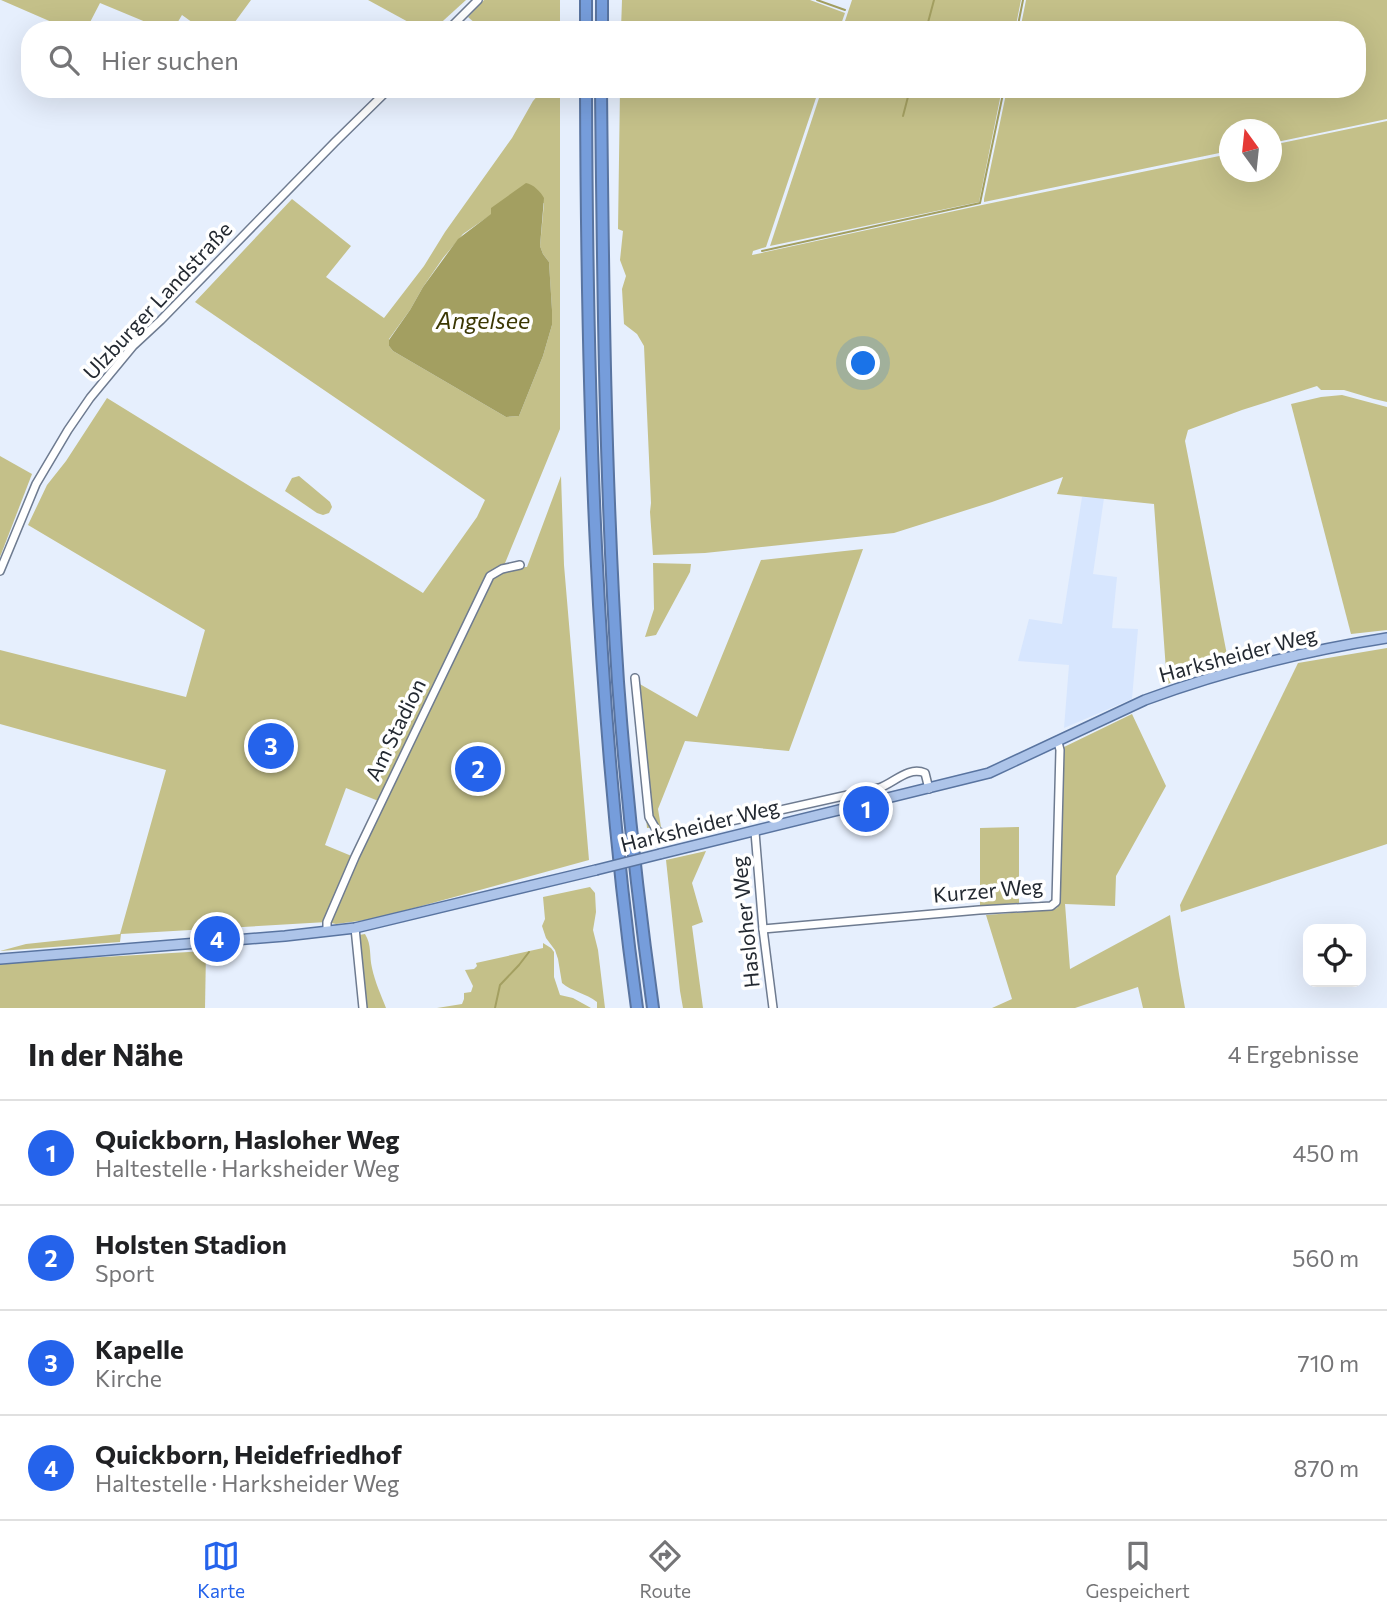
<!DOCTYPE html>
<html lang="de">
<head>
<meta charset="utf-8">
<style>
  body { margin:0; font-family:Commissioner,sans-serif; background:#f2f2f2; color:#202124 }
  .controls { position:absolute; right:21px; bottom:21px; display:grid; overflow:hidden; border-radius:14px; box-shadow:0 7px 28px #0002 }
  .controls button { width:63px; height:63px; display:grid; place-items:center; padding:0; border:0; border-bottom:2px solid #e0e0e0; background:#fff; color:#202124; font:35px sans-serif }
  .compass { position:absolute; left:1219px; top:119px; width:63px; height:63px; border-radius:50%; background:#fff; box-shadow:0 7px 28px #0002; rotate:345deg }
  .you { position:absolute; left:864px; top:364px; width:24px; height:24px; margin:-18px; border:5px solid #fff; border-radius:50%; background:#1a73e8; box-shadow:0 0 0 10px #1a73e833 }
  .badge { display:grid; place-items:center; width:46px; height:46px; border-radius:50%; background:#2563eb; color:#fff; font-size:23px; font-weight:700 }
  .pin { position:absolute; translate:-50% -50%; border:4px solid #fff; box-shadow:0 2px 7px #0006 }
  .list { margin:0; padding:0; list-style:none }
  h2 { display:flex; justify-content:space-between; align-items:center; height:91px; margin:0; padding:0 28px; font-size:30px }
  h2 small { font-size:23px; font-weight:400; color:#757577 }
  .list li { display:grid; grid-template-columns:46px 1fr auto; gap:21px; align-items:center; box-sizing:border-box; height:105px; padding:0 28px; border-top:2px solid #e0e0e0 }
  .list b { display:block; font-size:26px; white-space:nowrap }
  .list p { margin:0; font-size:23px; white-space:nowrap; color:#757577 }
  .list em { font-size:23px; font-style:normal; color:#757577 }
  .icon { flex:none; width:38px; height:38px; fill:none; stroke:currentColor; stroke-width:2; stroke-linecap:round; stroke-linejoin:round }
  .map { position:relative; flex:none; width:1387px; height:1008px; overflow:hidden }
  .search { position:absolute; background:#fff; box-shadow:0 7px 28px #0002; left:21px; right:21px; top:21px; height:77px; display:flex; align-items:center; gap:18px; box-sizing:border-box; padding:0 24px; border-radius:28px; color:#757577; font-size:26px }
  .sheet { height:511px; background:#fff }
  nav { display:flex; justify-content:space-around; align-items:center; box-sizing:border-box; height:98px; border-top:2px solid #e0e0e0; background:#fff; font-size:19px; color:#757577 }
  nav a { display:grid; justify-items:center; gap:4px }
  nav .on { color:#2563eb }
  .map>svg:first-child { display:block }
  .built { fill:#d7e6fe }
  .green { fill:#c4c089; fill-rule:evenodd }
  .water { fill:#a39f61 }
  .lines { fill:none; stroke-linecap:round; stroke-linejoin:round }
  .stream { stroke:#a39f61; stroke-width:2 }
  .minor-casing { stroke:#6e7b90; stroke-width:10 }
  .major-casing { stroke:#5974a0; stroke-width:12 }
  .highway-casing { stroke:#5974a0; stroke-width:14 }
  .minor { stroke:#fff; stroke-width:7 }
  .major { stroke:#adc4e9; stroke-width:9 }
  .highway { stroke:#769ddb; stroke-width:10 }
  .major-bridge-casing { stroke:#5974a0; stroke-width:12; stroke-linecap:butt }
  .major-bridge { stroke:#adc4e9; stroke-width:9 }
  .labels { text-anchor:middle; stroke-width:7; stroke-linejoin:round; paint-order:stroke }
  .street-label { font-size:21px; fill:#232931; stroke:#fff }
  .water-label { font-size:23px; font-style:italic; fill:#3b3703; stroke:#fff }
</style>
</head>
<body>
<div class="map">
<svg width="1387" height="1008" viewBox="0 0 1387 1008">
  <rect width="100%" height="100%" fill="#e6effd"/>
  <path class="built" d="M1082,497L1104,498L1093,574L1117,577L1112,628L1138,629L1132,699L1064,728L1069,665L1018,661L1029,619L1062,624Z"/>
  <g class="green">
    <path d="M1,0H251L229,30H203L182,15L173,30H165L100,3L86,30H70Z"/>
    <path d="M368,0H466L433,30H423Z"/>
    <path d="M484,0H560V30H483L468,17Z"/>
    <path d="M622,0H810L845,13L839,30H621Z"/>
    <path d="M852,0H1021L1015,30H842Z"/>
    <path d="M1026,0H1387V119L1272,143V130H1230L1229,151L984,202V199L1007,89H1357V30H1020Z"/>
    <path d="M540,89H560V429L503,568L527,567L561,476L564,565L589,860L374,919L336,924L327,922L121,934L120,942L0,951L26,944L120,934L166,770L0,724V650L186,697L205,630L28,525L47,485L66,461L107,398L423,593L477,517L485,500L195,302L292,199L351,246L326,277L384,318L424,266L445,232L512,138L533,101L541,92ZM544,203L540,246L543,254L549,262L552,310V325L543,356L519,416L506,417L393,351L389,346V339L410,310L423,287L443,258L463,234L492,214ZM346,788L381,802L354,857L325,845Z"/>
    <path d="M620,89H819L766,247L753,251L752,255L982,205L1229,154L1230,172H1272V145L1387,121V402L1374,399L1344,390H1321L1317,386L1242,410L1188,430L1185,441L1229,665L1167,684L1154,504L1057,494L1063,477L992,502L894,533L705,553L653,555L650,512L651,503L644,346L637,334L624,324L622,289L626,276L620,260L623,231L618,229Z"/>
    <path d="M822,89H1002L979,202L770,246Z"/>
    <path d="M1342,395L1387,407V630L1351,634L1291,404L1321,397Z"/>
    <path d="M0,456L32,474L0,557Z"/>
    <path d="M299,476L330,502L332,507L329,513L323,515L317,513L285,491L292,478Z"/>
    <path d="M863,549L789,751L685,741L658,809L661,827L647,828L634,691L638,683L697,717L761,560Z"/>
    <path d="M653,563L691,564L690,572L656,635L645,637L654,609Z"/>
    <path d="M1387,648V844L1181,912L1180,905L1298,663Z"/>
    <path d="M1132,714L1166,786L1116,876L1115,906L1065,904L1070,969L1170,915L1179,974L1185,1008H1143L1138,987L1075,1008H992L1012,999L986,915L1052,910L1057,908L1060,902L1064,747Z"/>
    <path d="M1019,827V904L980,906V828Z"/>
    <path d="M706,851L692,883L703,922L692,926L703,1008H683L680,991L666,860Z"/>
    <path d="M590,887L595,893L596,912L593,930L598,950L605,1008H597V1002C586,993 572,992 562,983L558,959L555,950L546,938L542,926L545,919L543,897Z"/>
    <path d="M365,934C372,945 369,956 372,968C375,982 381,995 386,1008H365L359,935Z"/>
    <path d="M543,943L551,948L554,952V977L560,995L573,998L591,1008H437L462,1004L464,999V993L471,992L473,986L465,970L474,969L477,966L476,963L543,948Z"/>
    <path d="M206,951L205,1008H0V963Z"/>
  </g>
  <path class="water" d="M526,183C533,184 541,192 544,198L540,246L543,254L549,262L552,310V325L543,356L519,416L506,417L393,351L389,346V340L410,310L423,287L458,239L491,214V208Z"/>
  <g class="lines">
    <g class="stream">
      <path d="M817,0L845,10"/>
      <path d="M926,30L934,0"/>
      <path d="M1017,30L1023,0"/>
      <path d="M903,116L910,89"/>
      <path d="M762,251L980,203L1004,89"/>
      <path d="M495,1008L500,985L519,965L529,952"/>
    </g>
    <defs>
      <g id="minor">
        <path d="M448,30L478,0"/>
        <path d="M0,571L36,484L68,430L90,398L133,346L161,320L335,142L389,89"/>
        <path d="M635,678L649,817L657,831L664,834H673L879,788C894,783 908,766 925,773L929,789"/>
        <path d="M755,832L763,929L773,1008"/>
        <path d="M355,928L363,1008"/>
        <path d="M763,929L979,910L1051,906L1056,902L1060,750L1058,742"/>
        <path d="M327,931V922L355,857L490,576L502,569L520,565"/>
      </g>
      <g id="major">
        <path d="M660,854L989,773L1145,700C1223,671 1305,651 1387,638"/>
        <path d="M0,959L285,936L355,928L596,870"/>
      </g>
      <g id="highway">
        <path d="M586,30V0"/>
        <path d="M602,30V0"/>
        <path d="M586,89C587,396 595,703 637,1008"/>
        <path d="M601,89C603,287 605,484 618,682C626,791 638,900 653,1008"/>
      </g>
    </defs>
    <use href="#minor" class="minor-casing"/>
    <use href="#major" class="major-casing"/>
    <use href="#highway" class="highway-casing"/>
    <use href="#minor" class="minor"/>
    <use href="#major" class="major"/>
    <use href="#highway" class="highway"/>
    <defs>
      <path id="major-bridge" d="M596,870L660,854"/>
    </defs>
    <use href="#major-bridge" class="major-bridge-casing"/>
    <use href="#major-bridge" class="major-bridge"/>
  </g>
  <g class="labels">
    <g class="street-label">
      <text transform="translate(158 301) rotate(-47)" y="7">Ulzburger Landstraße</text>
      <text transform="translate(1238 655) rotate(-15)" y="7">Harksheider Weg</text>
      <text transform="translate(396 730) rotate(-64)" y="7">Am Stadion</text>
      <text transform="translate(700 826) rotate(-14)" y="7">Harksheider Weg</text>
      <text transform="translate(988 891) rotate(-5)" y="7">Kurzer Weg</text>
      <text transform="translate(746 922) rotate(-96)" y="7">Hasloher Weg</text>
    </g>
    <g class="water-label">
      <text x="483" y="329">Angelsee</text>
    </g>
  </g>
</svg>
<div class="controls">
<button><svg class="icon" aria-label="locate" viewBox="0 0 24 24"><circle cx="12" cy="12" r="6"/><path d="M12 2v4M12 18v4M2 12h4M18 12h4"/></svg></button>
</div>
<svg class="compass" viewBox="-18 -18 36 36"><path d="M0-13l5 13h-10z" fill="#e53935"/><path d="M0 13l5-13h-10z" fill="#757577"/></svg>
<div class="you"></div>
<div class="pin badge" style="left:866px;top:809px">1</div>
<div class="pin badge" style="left:478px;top:769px">2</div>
<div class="pin badge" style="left:271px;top:746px">3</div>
<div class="pin badge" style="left:217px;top:939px">4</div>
<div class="search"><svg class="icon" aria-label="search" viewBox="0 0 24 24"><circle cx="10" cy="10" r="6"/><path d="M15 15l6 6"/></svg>Hier suchen</div>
</div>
<section class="sheet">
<h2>In der Nähe<small>4 Ergebnisse</small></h2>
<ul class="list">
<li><span class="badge">1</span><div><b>Quickborn, Hasloher Weg</b><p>Haltestelle · Harksheider Weg</p></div><em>450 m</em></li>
<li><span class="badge">2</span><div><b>Holsten Stadion</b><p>Sport</p></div><em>560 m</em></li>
<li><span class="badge">3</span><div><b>Kapelle</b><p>Kirche</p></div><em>710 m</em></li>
<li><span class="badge">4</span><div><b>Quickborn, Heidefriedhof</b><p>Haltestelle · Harksheider Weg</p></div><em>870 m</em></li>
</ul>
</section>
<nav>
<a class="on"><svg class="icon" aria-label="map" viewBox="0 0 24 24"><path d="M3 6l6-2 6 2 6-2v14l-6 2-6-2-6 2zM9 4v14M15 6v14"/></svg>Karte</a>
<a><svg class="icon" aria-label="directions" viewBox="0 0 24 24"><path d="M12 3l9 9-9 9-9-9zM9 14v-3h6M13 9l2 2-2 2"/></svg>Route</a>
<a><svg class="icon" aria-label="saved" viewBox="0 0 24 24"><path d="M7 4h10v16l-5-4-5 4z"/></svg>Gespeichert</a>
</nav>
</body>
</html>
